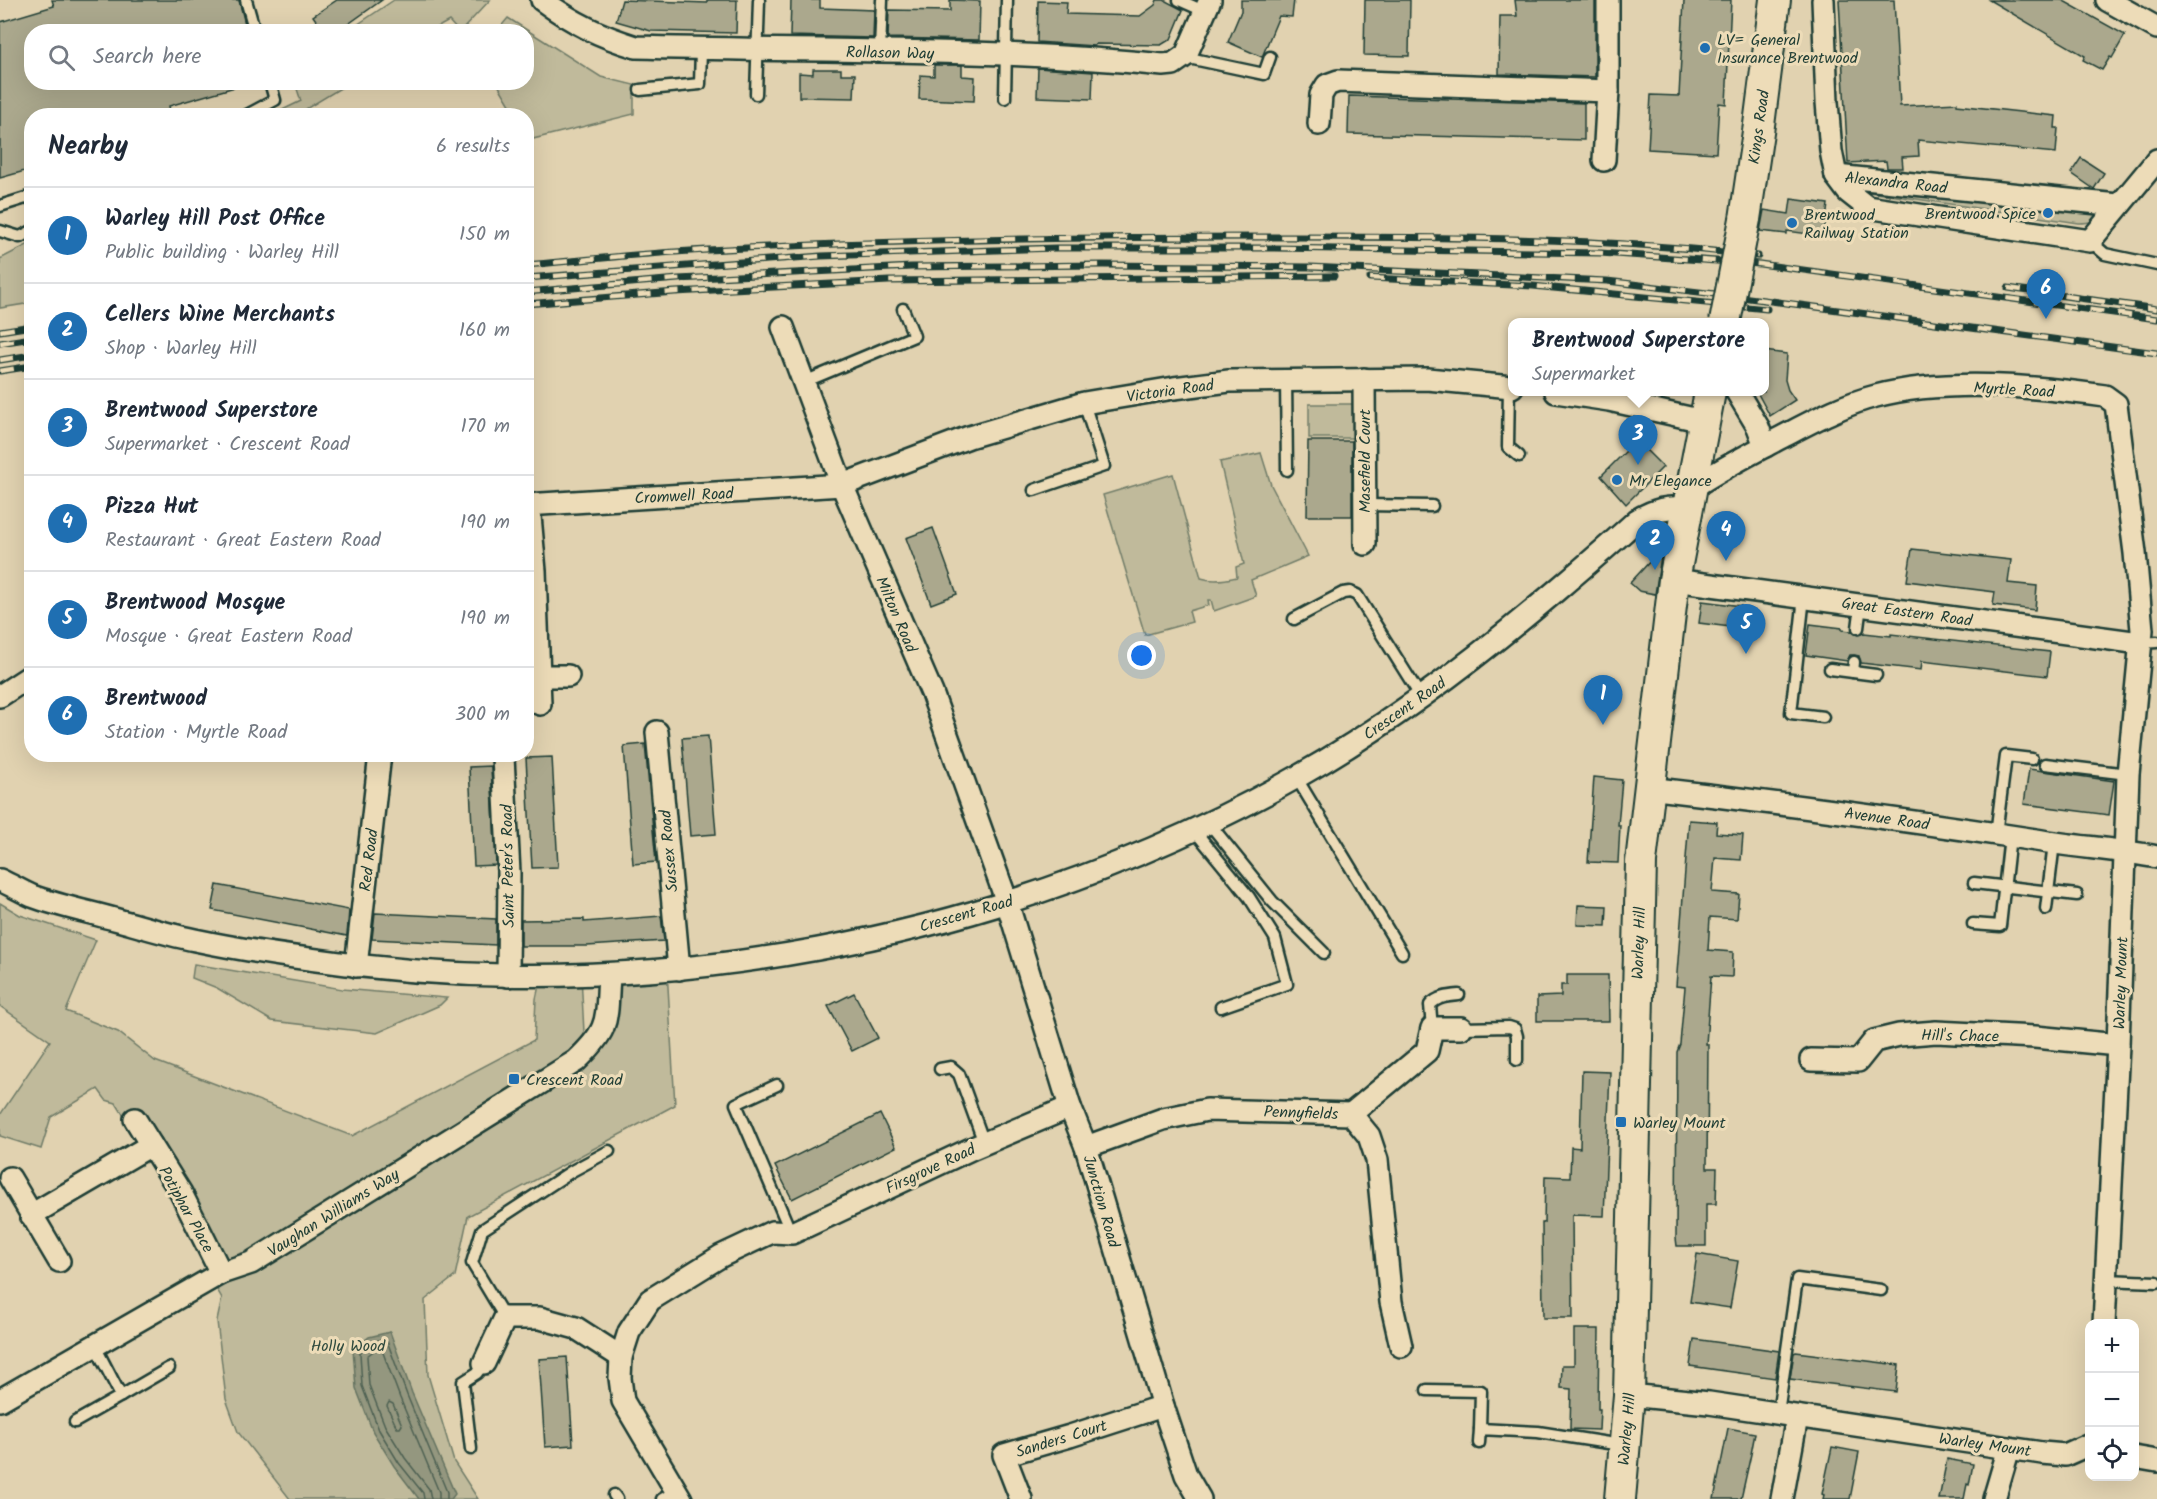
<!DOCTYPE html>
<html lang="en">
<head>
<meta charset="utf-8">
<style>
  body { margin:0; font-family:Kalam,sans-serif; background:#f6f6f7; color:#1f2937 }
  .controls { position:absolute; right:18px; bottom:18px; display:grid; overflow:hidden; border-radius:12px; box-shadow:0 6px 24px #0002 }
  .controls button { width:54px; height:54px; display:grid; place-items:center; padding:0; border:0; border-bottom:2px solid #e0e1e3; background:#fff; color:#1f2937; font:30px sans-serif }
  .you { position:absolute; left:1142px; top:656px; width:21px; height:21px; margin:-15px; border:4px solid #fff; border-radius:50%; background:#1a73e8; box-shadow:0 0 0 9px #1a73e833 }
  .badge { display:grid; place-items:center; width:39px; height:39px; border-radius:50%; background:#1f6fb2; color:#fff; font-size:20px; font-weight:700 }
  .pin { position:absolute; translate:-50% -50px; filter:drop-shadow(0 2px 3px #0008) }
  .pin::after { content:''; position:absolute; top:32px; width:21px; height:18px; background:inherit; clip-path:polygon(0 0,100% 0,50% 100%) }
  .popup { position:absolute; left:1508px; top:318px; width:261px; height:78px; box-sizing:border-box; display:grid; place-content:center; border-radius:12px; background:#fff; filter:drop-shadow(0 2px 4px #0005); font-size:20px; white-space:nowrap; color:#747a83 }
  .popup b { font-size:22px; color:#1f2937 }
  .popup::after { content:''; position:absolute; left:50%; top:100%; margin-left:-12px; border:12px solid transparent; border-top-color:#fff }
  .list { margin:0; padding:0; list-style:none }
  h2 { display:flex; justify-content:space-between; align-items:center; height:78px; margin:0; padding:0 24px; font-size:26px }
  h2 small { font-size:20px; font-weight:400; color:#747a83 }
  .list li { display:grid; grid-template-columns:39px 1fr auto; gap:18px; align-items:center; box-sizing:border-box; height:96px; padding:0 24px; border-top:2px solid #e0e1e3 }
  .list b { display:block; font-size:22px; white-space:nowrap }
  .list p { margin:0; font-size:20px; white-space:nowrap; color:#747a83 }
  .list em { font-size:20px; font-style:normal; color:#747a83 }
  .icon { flex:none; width:33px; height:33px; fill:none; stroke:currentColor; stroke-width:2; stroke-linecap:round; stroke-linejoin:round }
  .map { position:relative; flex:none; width:2157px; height:1499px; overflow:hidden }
  .search { position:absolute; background:#fff; box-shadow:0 6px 24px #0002; left:24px; top:24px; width:510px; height:66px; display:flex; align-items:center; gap:15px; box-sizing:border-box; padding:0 21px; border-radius:24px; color:#747a83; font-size:22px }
  .panel { position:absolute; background:#fff; box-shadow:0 6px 24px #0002; left:24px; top:108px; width:510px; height:654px; border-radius:24px }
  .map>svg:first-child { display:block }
  .green { fill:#c0ba9b; stroke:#707c68; stroke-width:1.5 }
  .water { fill:#94977f; stroke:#657361; stroke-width:1.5 }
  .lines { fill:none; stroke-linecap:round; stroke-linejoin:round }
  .shore { stroke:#4e6152; stroke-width:1.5 }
  .building { fill:#aba88d; stroke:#1f3d34; stroke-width:1.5 }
  .lane-casing { stroke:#1f3d34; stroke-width:15 }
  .street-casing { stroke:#1f3d34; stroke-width:26 }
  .secondary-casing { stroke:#1f3d34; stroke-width:34 }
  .lane { stroke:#eddcb8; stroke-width:10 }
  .street { stroke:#eddcb8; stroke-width:21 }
  .secondary { stroke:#eddcb8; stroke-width:30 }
  .rail-casing { stroke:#1f3d34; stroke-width:7 }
  .rail { stroke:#eddcb8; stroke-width:4.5; stroke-dasharray:14; stroke-linecap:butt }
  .secondary-bridge-casing { stroke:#1f3d34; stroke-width:34; stroke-linecap:butt }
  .secondary-bridge { stroke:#eddcb8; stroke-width:30 }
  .poi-dot { fill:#1f6fb2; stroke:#eddcb8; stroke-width:2 }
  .labels { text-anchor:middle; stroke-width:6; stroke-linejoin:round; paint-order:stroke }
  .poi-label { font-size:16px; fill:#1f3d34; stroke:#eddcb8; text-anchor:start }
  .street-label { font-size:16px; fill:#1f3d34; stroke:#eddcb8 }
  .park-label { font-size:16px; fill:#2f4a3e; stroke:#eddcb8 }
</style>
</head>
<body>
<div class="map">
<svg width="2157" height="1499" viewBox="0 0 2157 1499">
  <rect width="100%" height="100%" fill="#e1d2b0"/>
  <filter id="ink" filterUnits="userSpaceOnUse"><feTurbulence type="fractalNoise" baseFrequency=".0167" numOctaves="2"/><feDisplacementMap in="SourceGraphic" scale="12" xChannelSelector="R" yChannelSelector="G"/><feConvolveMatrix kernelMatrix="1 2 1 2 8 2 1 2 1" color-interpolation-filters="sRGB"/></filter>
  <g filter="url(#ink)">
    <g class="green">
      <path d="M394,0H490L461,31H458L449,21L431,31H348Z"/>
      <path d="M508,18L601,77L634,85V114L529,140L527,135L526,116L516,115L497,83L526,82V32L497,31Z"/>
      <path d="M295,83V82L349,83L304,110L306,115H272L301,101Z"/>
      <path d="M1859,186L2102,212C2097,222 2089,223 2079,223L1862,191Z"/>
      <path d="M31,243V303L0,308V259Z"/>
      <rect x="1309" y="404" width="47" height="34"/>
      <path d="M1261,453L1271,485L1308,556L1251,580L1256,596L1214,611L1211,600H1208L1209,605L1189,611L1192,622L1145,635L1103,495L1173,474L1201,578C1213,582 1225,580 1237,577L1236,567L1244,564L1220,462Z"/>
      <path d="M0,903L20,915L96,940L66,1011L118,1032L155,1061L352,1136L534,1040L536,999L541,976L581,975L585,1052L609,975L667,970L675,1105L468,1216L455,1276L425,1300L428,1375L454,1462L478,1499H290L238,1432L226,1399L217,1321L222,1298L211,1279L221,1273L116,1103L106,1100L98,1089L51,1117L41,1149L0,1136V1115L50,1041L0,1006Z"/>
      <path d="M194,964L342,989L447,998L440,1005L377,1033L272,1021L217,988L192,978Z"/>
    </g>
    <path class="water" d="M390,1332L412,1393L455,1494L451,1499H419L394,1466L373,1432L356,1388L353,1349L369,1337Z"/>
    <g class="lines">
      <g class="shore">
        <path d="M389,1402L393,1404L402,1425L400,1428H397L387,1406Z"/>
        <path d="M424,1499L423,1493L399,1463L379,1430L362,1386L360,1353L372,1342L384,1339L387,1341L407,1395L447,1492V1499"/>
        <path d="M431,1499L429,1489L405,1458L385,1426L369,1385L367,1356L376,1349L382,1350L400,1398L439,1492V1499"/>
      </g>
    </g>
    <g class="building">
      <path d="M52,0H239L247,32H32V82H234L235,87L169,106L171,116H32V169L0,178V22L54,6Z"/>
      <path d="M337,0H382L337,32H324L313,16Z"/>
      <path d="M622,0L707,3V0H737L736,33L651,31L616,21Z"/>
      <path d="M791,0H820V8L874,10L873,38L790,36Z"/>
      <path d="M950,0L980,1L979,40L888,38L889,10L950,11Z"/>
      <path d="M1157,0H1164L1183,10L1171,39L1161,45L1096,44L1094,46L1037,42L1038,1L1067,2L1066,14L1140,16L1155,5Z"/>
      <path d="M1241,0H1294L1292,17L1279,16L1262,57L1228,42L1241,11Z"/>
      <path d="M1365,0H1410L1409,56L1364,55Z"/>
      <path d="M1515,0H1595V77L1499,74L1500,16H1517Z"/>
      <path d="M1684,0H1731L1726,104L1719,103L1716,153L1648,149L1651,95L1679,96Z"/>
      <path d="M1839,0H1894L1900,106L1957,103V105L2056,116L2055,128H2058L2056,153L1918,140L1919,156L1902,157L1903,168H1887L1886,161L1848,163Z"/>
      <path d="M1989,0H2062L2125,35L2112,58L2110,57L2102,70L2083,60L2085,56Z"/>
      <path d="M934,65H962V76L975,77L974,101L919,99L920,75L934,76Z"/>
      <path d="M1038,68L1093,72L1092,99L1037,97Z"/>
      <path d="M813,69H841V74H855L854,98L799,97V73L813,74Z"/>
      <path d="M1349,96L1584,103V140L1348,134Z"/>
      <path d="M2081,158L2104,173L2094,189L2071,173Z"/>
      <path d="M1791,199L1828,204L1824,236L1787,231V234L1760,231L1764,210L1789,214Z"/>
      <path d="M1764,351L1787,354L1785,380L1788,390L1795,400L1770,416L1757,392H1764Z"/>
      <path d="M1308,441H1352V516H1307Z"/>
      <path d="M1633,444L1640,452L1644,448L1663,467L1626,504L1601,476Z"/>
      <path d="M933,528L957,594L931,604L906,538Z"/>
      <path d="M1912,549L2011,560L2008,583L2037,586L2035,610L1993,605L1995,592L1907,581Z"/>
      <path d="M1661,556L1655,594L1639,591L1630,583L1654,557Z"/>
      <path d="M1702,601L1741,606L1738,628L1699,623Z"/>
      <path d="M1810,624L1842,628V630L1851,631L1858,635L1864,633L1891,636V634L2050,652L2047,676L1922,661L1921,670L1861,663L1859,656L1854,655H1850L1847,661L1806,655Z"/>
      <path d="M708,736L716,834L690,836L682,738Z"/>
      <path d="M645,744L656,862L633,864L624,746Z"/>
      <path d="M552,757L558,867L532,868L526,758Z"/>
      <path d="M491,766L496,865L474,866L469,767Z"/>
      <path d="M2029,769L2114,781L2109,815L2024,804Z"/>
      <path d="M1594,777L1622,780L1618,825H1620L1618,863L1588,862Z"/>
      <path d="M1689,820L1717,822L1716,833L1743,835L1741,860L1715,858L1712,892L1739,894L1737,919L1710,917L1708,950L1733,952L1732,977L1711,976L1706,1044H1708L1707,1168H1717L1716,1204H1706V1246H1677L1676,1238L1677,1052L1680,1044L1685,987L1676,986Z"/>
      <path d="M217,885L349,910L347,936L212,910Z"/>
      <path d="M1578,905L1607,906L1606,926L1577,925Z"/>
      <path d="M375,913L496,919V945L372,939Z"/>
      <path d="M661,916L664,941L587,946H521V920L584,919V922Z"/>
      <path d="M1567,975H1608L1609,1021H1537V997L1561,996V985H1567Z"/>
      <path d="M854,993L878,1038L852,1051L828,1006Z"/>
      <path d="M1582,1071L1610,1072L1604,1216L1572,1215L1573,1318H1543L1542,1223H1544L1545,1176L1570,1177L1571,1147L1580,1148Z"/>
      <path d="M880,1114L896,1147L792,1199L775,1166Z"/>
      <path d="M1697,1254L1738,1261L1730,1308L1690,1302Z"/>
      <path d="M1574,1329H1599L1598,1409H1600L1599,1430L1570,1429L1571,1389L1561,1388L1562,1365H1574Z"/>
      <path d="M1694,1339L1779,1351L1775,1378L1690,1366Z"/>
      <path d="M1796,1352L1899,1365L1896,1392L1790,1379L1794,1353Z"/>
      <path d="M567,1357L573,1445L545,1447L539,1359Z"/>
      <path d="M1728,1428L1755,1433L1751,1454L1741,1499H1714Z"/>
      <path d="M1832,1447L1859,1452L1850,1499H1823L1824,1495L1822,1494Z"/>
      <path d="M1947,1459L1973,1464L1969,1485L1967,1484L1964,1499H1939Z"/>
    </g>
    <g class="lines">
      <defs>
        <g id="lane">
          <path d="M246,0L255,32"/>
          <path d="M1179,0L1206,12"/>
          <path d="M880,51L882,0"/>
          <path d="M1184,57L1264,74L1270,57"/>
          <path d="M640,90L700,84L701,49"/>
          <path d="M756,94L759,0"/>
          <path d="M1005,98L1007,0"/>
          <path d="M245,116L275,100L270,82"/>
          <path d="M0,206L32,196"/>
          <path d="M0,231L20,237L32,231"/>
          <path d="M2090,241L2105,254L2157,265"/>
          <path d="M1286,379L1287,470"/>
          <path d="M804,382L914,336L903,309"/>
          <path d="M1509,386L1508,447L1519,456"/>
          <path d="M1034,490L1104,466L1084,403"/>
          <path d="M1365,505L1432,506"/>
          <path d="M1804,597L1791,713L1823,717"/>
          <path d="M1294,619L1343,593L1350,592L1357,595L1421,697"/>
          <path d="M1858,628L1861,605"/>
          <path d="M2140,643L2157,642"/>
          <path d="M1854,662L1853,672L1876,675"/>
          <path d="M1830,669L1853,672"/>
          <path d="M2045,764L2128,774"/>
          <path d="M1296,777L1402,953"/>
          <path d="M1209,823L1272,901L1324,953"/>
          <path d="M1194,830L1249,897L1275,938L1287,984L1221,1007"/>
          <path d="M1996,834L2006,756L2032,759"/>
          <path d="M1974,883L2077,895"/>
          <path d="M2046,909L2054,843"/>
          <path d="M1973,924L2000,926L2010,836"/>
          <path d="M1432,1028L1430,1005C1437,997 1448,996 1459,995"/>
          <path d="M1461,1028L1509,1027L1515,1029L1517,1036V1060"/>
          <path d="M940,1069L951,1067L959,1074L984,1143"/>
          <path d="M777,1085L736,1104L791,1233"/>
          <path d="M2105,1280L2157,1282"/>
          <path d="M505,1318L472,1263L482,1230L572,1171L609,1151"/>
          <path d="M95,1346L121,1396L169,1368"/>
          <path d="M1427,1390L1481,1391L1480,1429"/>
          <path d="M1778,1413L1797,1279L1881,1290"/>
          <path d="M75,1422L121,1396"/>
          <path d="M1479,1443L1480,1429L1538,1432L1621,1445"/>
          <path d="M471,1449L463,1382L477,1373L484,1363"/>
          <path d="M614,1495L617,1499"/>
          <path d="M662,1499L676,1491"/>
        </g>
        <g id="street">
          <path d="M542,0C573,23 600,36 636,47C812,52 988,47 1163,65L1173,64L1186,55L1210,0"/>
          <path d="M1823,0L1827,102L1831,151L1836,176L1848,192L1867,207L2090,241L2157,160"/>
          <path d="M2107,0L2157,28"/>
          <path d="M1319,124L1321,95L1327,85L1338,81L1608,91"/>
          <path d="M1604,160L1608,91V0"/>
          <path d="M1836,176L2118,205"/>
          <path d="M783,327L842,485L932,693L1007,902L1070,1107L1086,1147L1163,1406L1186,1475L1200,1499"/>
          <path d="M1364,379L1365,544"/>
          <path d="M1556,392L1609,400L1703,421"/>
          <path d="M1737,392L1758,427L1765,446"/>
          <path d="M1692,488C1722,468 1752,453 1784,436C1813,421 1844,404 1876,396C1946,378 2034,386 2105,396L2116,404L2135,553L2142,630L2128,774L2118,1045L2104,1324"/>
          <path d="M526,505L842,485L969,437L1084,403L1174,388L1229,381L1427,379L1512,387"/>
          <path d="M529,505L535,571L540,704"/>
          <path d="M1674,580L2140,643"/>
          <path d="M539,676H568"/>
          <path d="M0,696L32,675"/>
          <path d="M657,732L679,969"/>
          <path d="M503,757L509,873L508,976"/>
          <path d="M1648,788C1778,803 1907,820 2036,840C2076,847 2117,849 2157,857"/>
          <path d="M0,880C11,885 21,891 32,896C59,906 89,912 118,920C143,927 169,935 195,940C233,948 271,954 309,959C644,1009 1002,943 1297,777C1390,725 1476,659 1557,590C1584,567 1611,544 1637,520C1654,510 1669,505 1688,509"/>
          <path d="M356,966L380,754"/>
          <path d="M1811,1060L1858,1061L1874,1041L1899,1035L1936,1032L2035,1037L2118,1045"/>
          <path d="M1351,1114L1427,1051L1432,1028H1461"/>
          <path d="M135,1119L181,1193L221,1273"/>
          <path d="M1086,1147L1163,1119L1207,1110L1351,1114L1369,1136L1377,1160L1391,1302L1401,1346"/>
          <path d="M10,1178L59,1261"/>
          <path d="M31,1215L151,1145"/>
          <path d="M484,1363L505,1318H540L576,1328L621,1357"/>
          <path d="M1629,1395L1709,1403L2042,1453L2065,1455L2090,1444"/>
          <path d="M0,1400L221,1273L251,1263L576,1061C611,1028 606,1021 609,975"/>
          <path d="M2134,1457L2157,1461"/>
          <path d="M681,1499L623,1401L620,1378L621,1357L629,1332L650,1300L721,1256L772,1232L792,1233L973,1148L1070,1107"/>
          <path d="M1021,1499L1004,1455L1070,1436L1163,1406"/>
          <path d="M1782,1499L1797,1417"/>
          <path d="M1994,1499L2009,1448"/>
        </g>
        <g id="secondary">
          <path d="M1745,219L1759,125L1775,0"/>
          <path d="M1620,1499L1629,1395L1641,862L1674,580L1710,392"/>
        </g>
      </defs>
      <use href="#lane" class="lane-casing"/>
      <use href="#street" class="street-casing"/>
      <use href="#secondary" class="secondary-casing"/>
      <use href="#lane" class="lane"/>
      <use href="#street" class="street"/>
      <use href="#secondary" class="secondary"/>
      <defs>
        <g id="rail">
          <path d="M526,265C576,261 625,255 675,252C871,240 1067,237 1263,237C1428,237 1594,236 1758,256"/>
          <path d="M526,278L821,256L1056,248H1274L1600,253L1760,264L2157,319"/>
          <path d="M1370,278L1533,286L1767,309"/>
          <path d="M2008,288L2157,309"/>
          <path d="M526,292L678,279L911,267L1103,265L1310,267L1607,281L1749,298L2157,353"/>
          <path d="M526,304L675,292L889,281L1334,276"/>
          <path d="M0,331L32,326"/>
          <path d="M0,343L32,338"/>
          <path d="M0,360L32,355"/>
          <path d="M0,371L32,366"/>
        </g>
      </defs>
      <use href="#rail" class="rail-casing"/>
      <use href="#rail" class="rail"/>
      <defs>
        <path id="secondary-bridge" d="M1725,322L1745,219"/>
      </defs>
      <use href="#secondary-bridge" class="secondary-bridge-casing"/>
      <use href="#secondary-bridge" class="secondary-bridge"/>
    </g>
  </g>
  <g class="poi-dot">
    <circle cx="1705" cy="48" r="6"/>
    <circle cx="2048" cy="213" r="6"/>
    <circle cx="1792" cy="223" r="6"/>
    <circle cx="1617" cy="480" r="6"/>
    <rect x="508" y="1073" width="12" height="12" rx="3"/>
    <rect x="1615" y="1116" width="12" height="12" rx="3"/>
  </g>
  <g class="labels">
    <g class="poi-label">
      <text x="1717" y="45">LV= General<tspan x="1717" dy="18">Insurance Brentwood</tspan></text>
      <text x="2036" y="219" text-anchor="end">Brentwood Spice</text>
      <text x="1804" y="220">Brentwood<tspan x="1804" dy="18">Railway Station</tspan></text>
      <text x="1629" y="486">Mr Elegance</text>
      <text x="526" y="1085">Crescent Road</text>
      <text x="1633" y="1128">Warley Mount</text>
    </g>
    <g class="street-label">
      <text transform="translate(890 52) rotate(1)" y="6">Rollason Way</text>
      <text transform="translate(1758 127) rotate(-82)" y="6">Kings Road</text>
      <text transform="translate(1896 182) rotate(6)" y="6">Alexandra Road</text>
      <text transform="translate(2014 389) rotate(3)" y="6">Myrtle Road</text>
      <text transform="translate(1170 390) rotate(-8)" y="6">Victoria Road</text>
      <text transform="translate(1364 461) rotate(-90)" y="6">Masefield Court</text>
      <text transform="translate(684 495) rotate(-3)" y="6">Cromwell Road</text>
      <text transform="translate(1907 611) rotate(8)" y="6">Great Eastern Road</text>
      <text transform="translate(897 614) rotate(67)" y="6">Milton Road</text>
      <text transform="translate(1404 708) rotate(-35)" y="6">Crescent Road</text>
      <text transform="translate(1887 818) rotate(8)" y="6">Avenue Road</text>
      <text transform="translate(668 851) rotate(-95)" y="6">Sussex Road</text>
      <text transform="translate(368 860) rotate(-83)" y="6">Red Road</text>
      <text transform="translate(507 866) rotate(-91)" y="6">Saint Peter's Road</text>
      <text transform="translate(966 913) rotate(-16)" y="6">Crescent Road</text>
      <text transform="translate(1638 943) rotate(-88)" y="6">Warley Hill</text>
      <text transform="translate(2120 983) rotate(-88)" y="6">Warley Mount</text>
      <text transform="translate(1960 1035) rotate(1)" y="6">Hill's Chace</text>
      <text transform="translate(1301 1112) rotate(2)" y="6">Pennyfields</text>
      <text transform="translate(930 1168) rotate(-25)" y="6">Firsgrove Road</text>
      <text transform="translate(1102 1201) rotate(74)" y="6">Junction Road</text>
      <text transform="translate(187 1209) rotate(61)" y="6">Potiphar Place</text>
      <text transform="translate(333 1212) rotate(-32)" y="6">Vaughan Williams Way</text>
      <text transform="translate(1626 1429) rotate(-85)" y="6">Warley Hill</text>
      <text transform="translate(1061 1438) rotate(-17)" y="6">Sanders Court</text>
      <text transform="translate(1985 1444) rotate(8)" y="6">Warley Mount</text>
    </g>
    <g class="park-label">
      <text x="348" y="1351">Holly Wood</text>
    </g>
  </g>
</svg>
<div class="controls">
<button>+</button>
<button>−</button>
<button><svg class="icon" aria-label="locate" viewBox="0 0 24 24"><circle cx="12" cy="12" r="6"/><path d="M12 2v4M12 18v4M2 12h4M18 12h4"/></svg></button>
</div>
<div class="you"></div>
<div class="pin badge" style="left:1603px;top:725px">1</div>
<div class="pin badge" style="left:1655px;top:570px">2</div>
<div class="pin badge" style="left:1638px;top:465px">3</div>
<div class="popup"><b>Brentwood Superstore</b>Supermarket</div>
<div class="pin badge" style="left:1726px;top:561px">4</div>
<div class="pin badge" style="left:1746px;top:654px">5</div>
<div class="pin badge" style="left:2046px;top:319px">6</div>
<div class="search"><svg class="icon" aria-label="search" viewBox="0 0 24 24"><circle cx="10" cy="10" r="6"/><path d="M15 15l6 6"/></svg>Search here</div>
<section class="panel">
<h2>Nearby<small>6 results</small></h2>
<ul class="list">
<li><span class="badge">1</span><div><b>Warley Hill Post Office</b><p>Public building · Warley Hill</p></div><em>150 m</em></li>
<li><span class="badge">2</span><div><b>Cellers Wine Merchants</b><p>Shop · Warley Hill</p></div><em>160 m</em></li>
<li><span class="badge">3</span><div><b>Brentwood Superstore</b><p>Supermarket · Crescent Road</p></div><em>170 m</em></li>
<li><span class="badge">4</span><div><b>Pizza Hut</b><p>Restaurant · Great Eastern Road</p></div><em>190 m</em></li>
<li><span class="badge">5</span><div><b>Brentwood Mosque</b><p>Mosque · Great Eastern Road</p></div><em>190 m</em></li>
<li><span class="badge">6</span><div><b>Brentwood</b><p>Station · Myrtle Road</p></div><em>300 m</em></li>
</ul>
</section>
</div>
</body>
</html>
